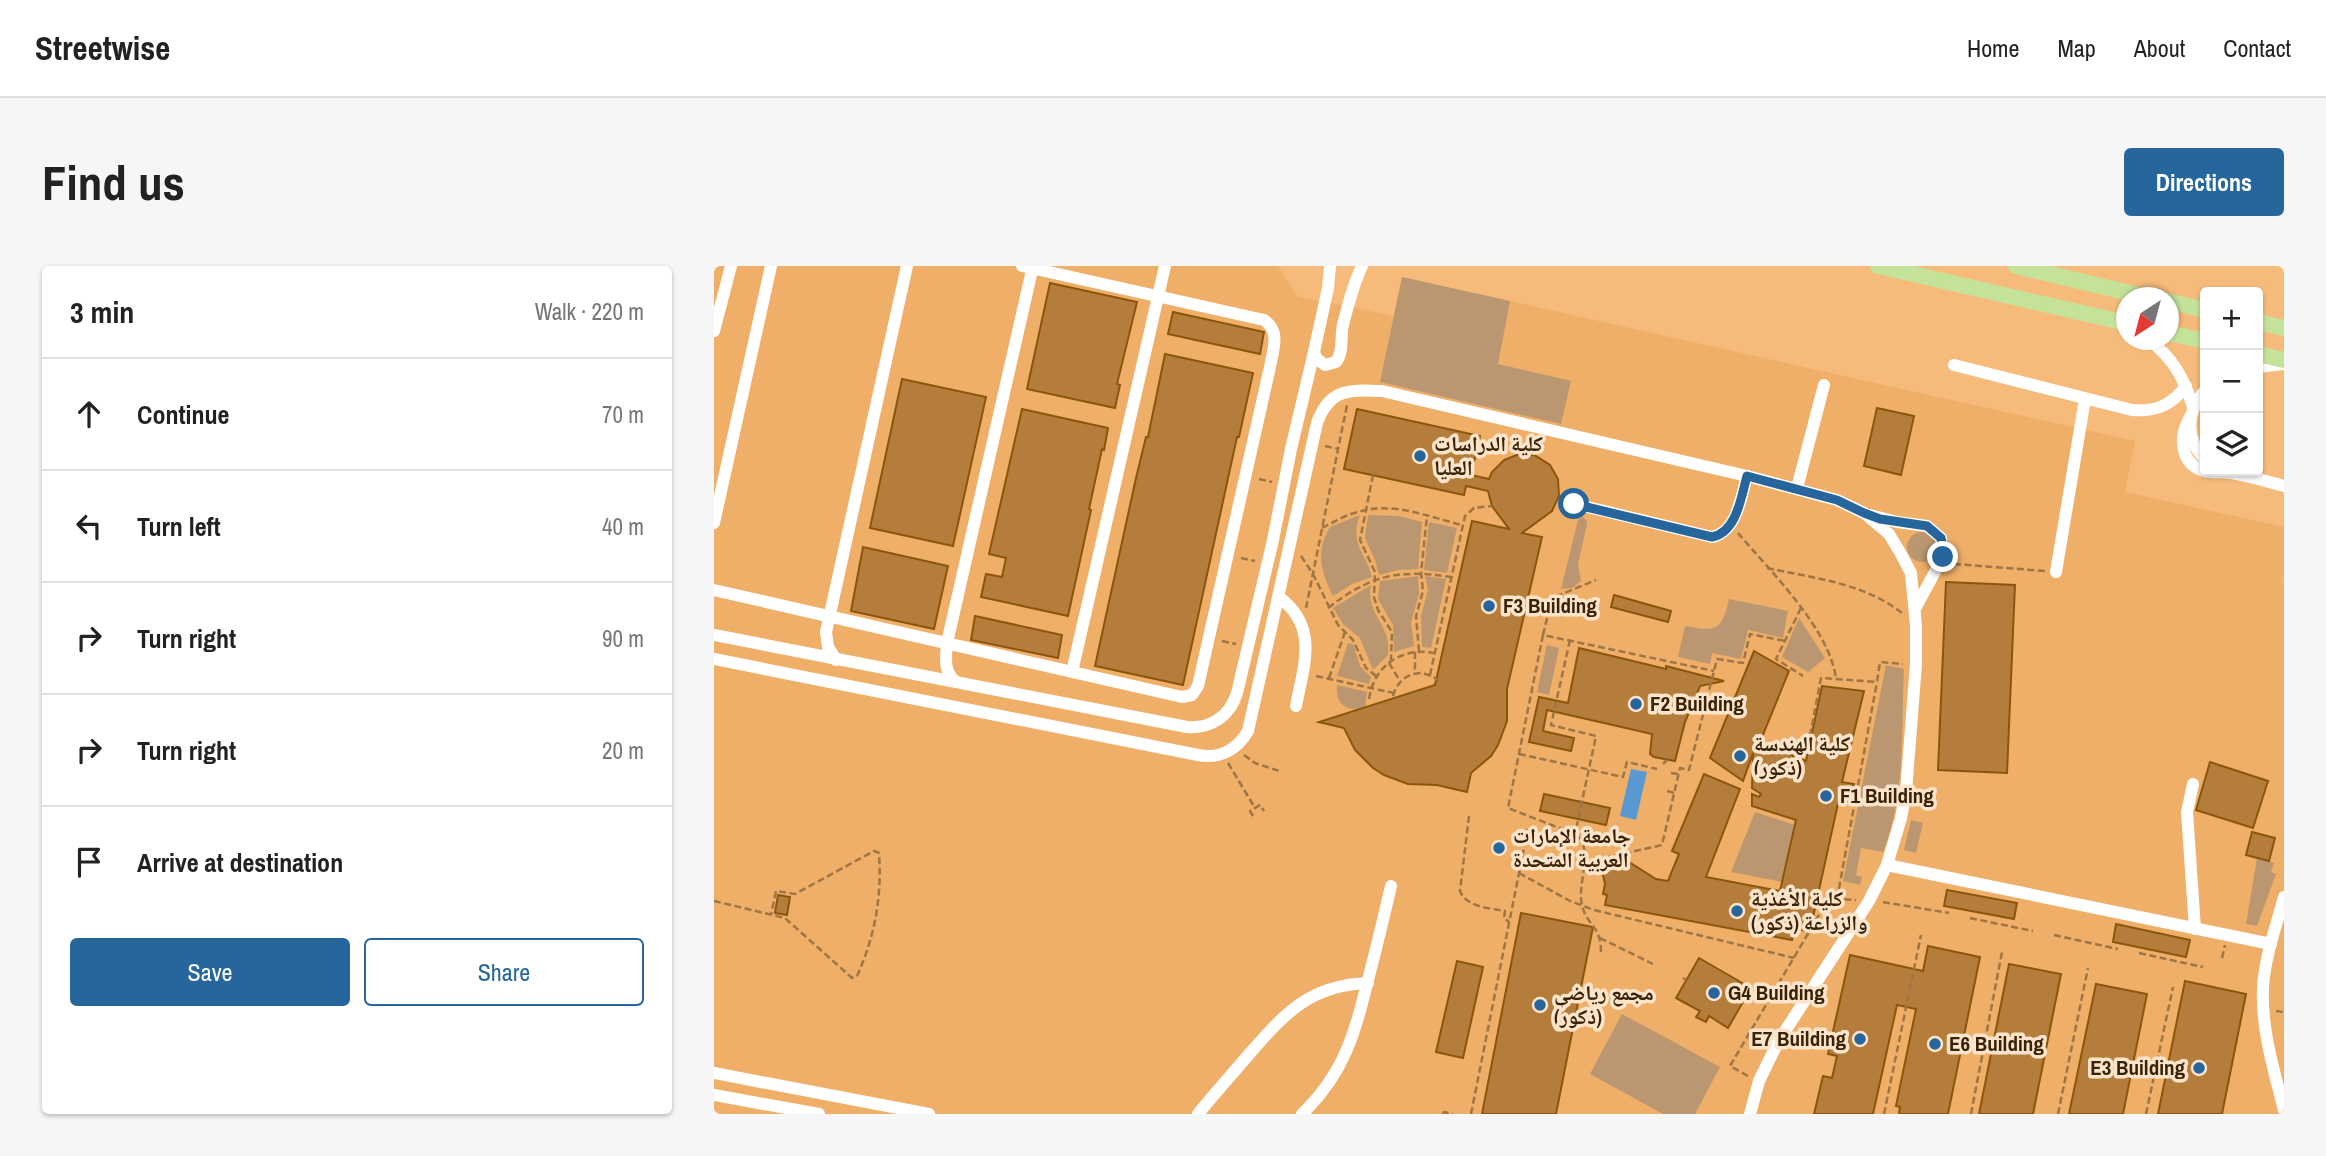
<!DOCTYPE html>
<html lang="en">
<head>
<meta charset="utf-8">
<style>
  body { margin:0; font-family:"Archivo Narrow","Noto Naskh Arabic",sans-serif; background:#f6f6f6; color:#222 }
  .controls { position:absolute; right:21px; top:21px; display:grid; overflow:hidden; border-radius:7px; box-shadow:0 2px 5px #0004 }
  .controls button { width:63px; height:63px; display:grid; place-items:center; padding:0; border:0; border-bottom:2px solid #e0e0e0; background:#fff; color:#222; font:35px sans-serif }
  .compass { position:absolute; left:1402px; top:21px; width:63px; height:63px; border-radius:50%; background:#fff; box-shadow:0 2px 5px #0004; rotate:216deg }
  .stop { position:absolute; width:21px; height:21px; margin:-16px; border:5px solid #26669c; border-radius:50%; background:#fff }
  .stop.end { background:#26669c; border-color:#fff; box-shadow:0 2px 7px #0008 }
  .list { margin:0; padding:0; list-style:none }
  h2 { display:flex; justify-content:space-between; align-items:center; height:91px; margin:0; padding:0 28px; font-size:30px }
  h2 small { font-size:23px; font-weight:400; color:#767676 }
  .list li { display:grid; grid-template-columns:46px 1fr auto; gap:21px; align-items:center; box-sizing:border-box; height:112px; padding:0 28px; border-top:2px solid #e0e0e0 }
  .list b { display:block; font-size:26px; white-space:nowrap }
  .list em { font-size:23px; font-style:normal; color:#767676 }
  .actions { display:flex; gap:14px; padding:21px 28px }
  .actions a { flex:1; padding:16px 0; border:2px solid #26669c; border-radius:7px; text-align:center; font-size:24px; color:#26669c }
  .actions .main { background:#26669c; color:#fff }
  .icon { flex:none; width:38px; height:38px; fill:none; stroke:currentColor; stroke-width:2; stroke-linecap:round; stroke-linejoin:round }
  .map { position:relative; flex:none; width:1570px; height:848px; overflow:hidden; border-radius:7px }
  header { display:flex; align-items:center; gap:42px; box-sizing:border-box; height:98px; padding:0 35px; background:#fff; border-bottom:2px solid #e0e0e0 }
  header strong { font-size:33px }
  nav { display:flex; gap:38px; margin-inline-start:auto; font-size:24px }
  .intro { display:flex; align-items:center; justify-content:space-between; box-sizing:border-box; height:168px; padding:0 42px }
  h1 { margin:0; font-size:49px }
  .button { padding:18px 32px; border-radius:7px; background:#26669c; color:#fff; font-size:24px; font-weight:700 }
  main { display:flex; gap:42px; padding:0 42px }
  aside { flex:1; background:#fff; border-radius:7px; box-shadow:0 2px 5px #0004 }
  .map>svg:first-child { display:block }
  .built { fill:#efaf68 }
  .green { fill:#ba9770 }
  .water { fill:#5a98d2 }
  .building { fill:#b57d3b; stroke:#8b560b; stroke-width:2 }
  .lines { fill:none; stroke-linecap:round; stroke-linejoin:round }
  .path { stroke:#9e7544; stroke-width:2.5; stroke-dasharray:7 3.5; stroke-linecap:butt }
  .minor { stroke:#fff; stroke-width:12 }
  .major { stroke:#c5e299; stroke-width:16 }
  .route { stroke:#26669c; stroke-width:9 }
  .poi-dot { fill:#26669c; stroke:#fce4cb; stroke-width:2.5 }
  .labels { text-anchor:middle; stroke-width:7; stroke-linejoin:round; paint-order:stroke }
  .poi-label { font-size:21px; font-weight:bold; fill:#392306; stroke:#fce4cb; text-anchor:start }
</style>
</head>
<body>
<header>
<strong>Streetwise</strong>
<nav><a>Home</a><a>Map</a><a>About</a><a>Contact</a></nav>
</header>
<div class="intro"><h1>Find us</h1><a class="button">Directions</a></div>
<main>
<aside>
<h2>3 min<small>Walk · 220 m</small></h2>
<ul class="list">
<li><svg class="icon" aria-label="ahead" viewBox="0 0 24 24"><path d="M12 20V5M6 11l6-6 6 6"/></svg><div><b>Continue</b></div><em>70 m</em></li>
<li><svg class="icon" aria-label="left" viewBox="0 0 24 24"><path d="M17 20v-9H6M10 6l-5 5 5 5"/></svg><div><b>Turn left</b></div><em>40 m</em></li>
<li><svg class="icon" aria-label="right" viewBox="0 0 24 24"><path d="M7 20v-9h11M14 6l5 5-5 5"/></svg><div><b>Turn right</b></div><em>90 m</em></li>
<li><svg class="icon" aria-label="right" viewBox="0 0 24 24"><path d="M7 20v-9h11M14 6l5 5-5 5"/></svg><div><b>Turn right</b></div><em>20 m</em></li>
<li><svg class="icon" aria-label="arrive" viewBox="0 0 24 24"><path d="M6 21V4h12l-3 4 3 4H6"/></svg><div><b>Arrive at destination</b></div></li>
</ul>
<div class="actions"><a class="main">Save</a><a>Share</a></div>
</aside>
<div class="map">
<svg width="1570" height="848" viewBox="0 0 1570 848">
  <rect width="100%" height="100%" fill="#f6bb7a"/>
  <path class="built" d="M0,0H564L583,30L680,50L688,11L1421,175L1411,226L1570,261V307L1568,315L1570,316V848H0Z"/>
  <g class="green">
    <path d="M688,11L796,35L784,98L857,115L847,158L666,116Z"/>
    <path d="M646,249C635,279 652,286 658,311L638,318L619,330C607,305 601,286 616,261Z"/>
    <path d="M654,249L685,250L708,256L704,303L684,304L665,309L661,294L651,272Z"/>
    <path d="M869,251L873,255V258L864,298L867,315L858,322L847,323L864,254Z"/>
    <path d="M715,256L743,262L733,307L710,304Z"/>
    <circle cx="1208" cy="281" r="15"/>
    <path d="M704,310L705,328L697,357L700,380L680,386L679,359L664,333L666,315Z"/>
    <path d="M711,310L732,313L717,382L708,381L707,350L714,324Z"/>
    <path d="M657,319C651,349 679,360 674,389L659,404L646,372L629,358L619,342Z"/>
    <path d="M1015,333L1074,345L1069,372L1034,364L1027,393L998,387L996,398L964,391L971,360C1002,366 1008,365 1015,333Z"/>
    <path d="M1085,352L1111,392L1094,406L1068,391Z"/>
    <path d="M634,377L639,378L646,400L657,411L655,418L623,410Z"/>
    <path d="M833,379L845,382L835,429L823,426Z"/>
    <path d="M1172,399L1190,403C1187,463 1192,529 1169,586L1147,582L1142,609L1148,611L1146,619L1129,615Z"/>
    <path d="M623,419L653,426L651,441C634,447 621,439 623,419Z"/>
    <path d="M1041,546L1081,559L1079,565L1085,566L1077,575L1068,616L1017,606Z"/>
    <path d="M1197,554L1209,557L1202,587L1190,584Z"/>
    <path d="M1543,592L1560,597L1557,606L1562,608L1543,660L1532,658Z"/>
    <path d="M908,748L1006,801L981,848H949L876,808Z"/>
  </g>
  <path class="water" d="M917,503L933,506L922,554L906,550Z"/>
  <g class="building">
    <path d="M336,17L423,36L403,118L406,119L401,142L313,123Z"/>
    <path d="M459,46L550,66L546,88L454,68Z"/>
    <path d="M451,88L539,107L525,171H523L469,419L381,400L422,212L432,171H434Z"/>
    <path d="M188,113L272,131L239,280L156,262Z"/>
    <path d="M1163,142L1200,150L1187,209L1150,200Z"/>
    <path d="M308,143L394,162L390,184L388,183L375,243L377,244L354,350L267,331L272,308L288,311L292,292L275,288Z"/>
    <path d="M643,143L766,170L757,209L775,213L778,206L790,194L805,188H814L822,190L836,199L844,213L845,230L838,245L808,267L828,271L793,423V455L784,479L777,490L757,507L753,526L723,519L694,518L670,509L659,502L641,484L630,462L605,456L721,419L758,255L795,263L778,240L774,225L752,220L750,229L630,203Z"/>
    <path d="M149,281L234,300L220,363L137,345Z"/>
    <path d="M1232,316L1301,319L1293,507L1224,504Z"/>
    <path d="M900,329L957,345L954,356L897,341Z"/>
    <path d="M261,350L348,369L344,392L257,374Z"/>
    <path d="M865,382L952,403V400L1010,415L986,420L971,456L961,495L940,491L936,488L938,468L833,444L829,465L860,472L857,485L815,476L825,431L854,437Z"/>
    <path d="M1040,385L1075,405L1046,476L1092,495L1108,420L1150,425L1128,516L1140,518L1136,536L1125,533L1098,656L1094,655L1092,665L1080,662L1078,674L891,639L893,629L889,628L891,618L888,605L910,593L942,613L954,615L965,588L958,585L990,508L1026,523L992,611L1066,625L1082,554L1038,540V528L1045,531L1047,528L1038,522L1039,487L1029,515L996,492Z"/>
    <path d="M1496,496L1554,515L1539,562L1482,544Z"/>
    <path d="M830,528L896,542L892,559L826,545Z"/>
    <path d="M1538,566L1561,572L1555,595L1532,589Z"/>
    <path d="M1233,624L1303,637L1300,653L1230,640Z"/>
    <path d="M64,629L76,631L73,649L61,647Z"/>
    <path d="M807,647L879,661L842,848H768Z"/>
    <path d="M1402,658L1476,674L1472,691L1399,676Z"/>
    <path d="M1214,680L1266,691L1234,848H1185L1186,841L1182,840L1202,743L1183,739L1159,848H1100L1109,810L1118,812L1123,790L1114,788L1136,689L1209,705Z"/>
    <path d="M985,692L1037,722L1014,762L995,750L992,756L982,751L986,745L962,732Z"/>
    <path d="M743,695L769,701L749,792L722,786Z"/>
    <path d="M1295,698L1347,708L1319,848H1265Z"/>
    <path d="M1471,715L1532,728L1508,848H1444Z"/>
    <path d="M1382,718L1433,728L1409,848H1355Z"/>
  </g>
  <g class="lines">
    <g class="path">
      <path d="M611,180L625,183"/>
      <path d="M659,209L646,274L661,306L660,331L664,344L678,366L677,394"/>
      <path d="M545,213L558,216"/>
      <path d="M608,262C620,256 631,249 644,246C678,235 715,251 748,259"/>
      <path d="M1024,267C1056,305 1116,363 1122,413"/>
      <path d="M587,290L599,308L624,359L639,374L652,402L662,410"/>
      <path d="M527,292L541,295"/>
      <path d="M1240,298L1331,305"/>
      <path d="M1053,302C1099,312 1150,317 1188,347"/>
      <path d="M592,342L633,139"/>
      <path d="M614,342C657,309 684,303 737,311"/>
      <path d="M1087,342L1062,393L1089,410"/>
      <path d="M829,369L838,332L882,314"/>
      <path d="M856,374L837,459L882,470L861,568"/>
      <path d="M508,375L522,378"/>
      <path d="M705,385L702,350L709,325L707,307L713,250"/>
      <path d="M701,386V407"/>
      <path d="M675,397L686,415"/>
      <path d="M716,409L751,250L760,242L778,240"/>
      <path d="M602,410L680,427"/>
      <path d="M615,412L631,366"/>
      <path d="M679,430C685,408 707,400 725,415"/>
      <path d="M655,433C660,399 688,381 720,387"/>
      <path d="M1094,480L1107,412L1163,416L1166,396L1189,398"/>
      <path d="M805,488L909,511L913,496L943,503"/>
      <path d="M530,489L541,497L565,505"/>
      <path d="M514,497L541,542"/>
      <path d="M949,498L953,494"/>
      <path d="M957,507L964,508"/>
      <path d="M953,525L960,527"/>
      <path d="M539,550L536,545L546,539L550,545"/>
      <path d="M755,550L746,625C752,641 775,642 791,645L790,652L795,656"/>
      <path d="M869,597L948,579L966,502L975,504L1003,393L1029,397L1036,368L1071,375"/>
      <path d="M805,607L856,635L880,644L1080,692"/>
      <path d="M1123,633L1163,416"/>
      <path d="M0,635L71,652L138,712L143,710C161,670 168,631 165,587L160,585L81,628L62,625L57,649"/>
      <path d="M1169,636L1235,647"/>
      <path d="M1256,652L1319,665"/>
      <path d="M1340,669L1404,683"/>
      <path d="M886,672L939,698"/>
      <path d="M887,686C887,659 872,659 868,639C863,618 878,591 866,572L853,565L794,542L829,369L1000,405"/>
      <path d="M1425,687L1489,701"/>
      <path d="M1508,692L1511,679"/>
      <path d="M969,712L972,714"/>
      <path d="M1562,745L1570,746"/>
      <path d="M1034,810L1016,800L1115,632L1142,634"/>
      <path d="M729,848L730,846L739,848"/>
      <path d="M757,848L814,562"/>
      <path d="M1170,848L1207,669"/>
      <path d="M1257,848L1288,686"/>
      <path d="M1344,848L1374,702"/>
      <path d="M1432,848L1459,721"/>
    </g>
    <g class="minor">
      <path d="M0,65L17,0"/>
      <path d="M1435,74C1459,92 1470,112 1479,141"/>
      <path d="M600,86L602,92L611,99L622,96C630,86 626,71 629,59C634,39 639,19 648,0"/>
      <path d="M1240,99L1418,144C1442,146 1458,139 1472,120"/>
      <path d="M1544,101L1570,98"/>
      <path d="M1491,125C1472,145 1471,173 1491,193"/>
      <path d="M1476,151C1465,170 1465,197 1490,205C1499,208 1508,205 1517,207C1535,210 1552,215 1570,220"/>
      <path d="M1083,222L1110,119"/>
      <path d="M861,238L998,271C1023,266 1027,231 1033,210"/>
      <path d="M1156,249L1183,256L1213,260L1227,272L1229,291L1202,341"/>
      <path d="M0,257L57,0"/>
      <path d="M1342,306L1371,133"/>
      <path d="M0,324L468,431L478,429L484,420L556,101C559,84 567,65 550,54L308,0"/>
      <path d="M565,331C605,361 590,398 582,440"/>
      <path d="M0,369L473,461C497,463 516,450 523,427L559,274L577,183L600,86L614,22L616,0"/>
      <path d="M0,393L484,489C506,493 523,484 534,465L603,157C616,122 635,124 668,125L1033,210L1123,234L1150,247L1175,268L1187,288L1197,307L1202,360V398L1192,526L1187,552L1173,599L1155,635L1064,776L1045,815L1036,848"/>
      <path d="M122,394L114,381L112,366L193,0"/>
      <path d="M358,406L451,0"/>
      <path d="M242,416C229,405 232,392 233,377L319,0"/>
      <path d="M1479,518L1473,546L1481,663"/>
      <path d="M1173,599L1557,678"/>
      <path d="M1570,631C1562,661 1551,690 1549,721C1547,763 1560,804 1570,844"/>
      <path d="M0,807L215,848"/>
      <path d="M0,829L105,848"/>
      <path d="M484,848C501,827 519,807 537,786C572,746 597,719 654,717"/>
      <path d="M588,848C631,807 641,766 655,710C663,680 670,650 677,620"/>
    </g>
    <g class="major">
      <path d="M1164,0L1412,57"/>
      <path d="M1302,0L1437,32"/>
      <path d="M1454,35L1491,44"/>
      <path d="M1544,56L1570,62"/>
      <path d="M1454,67L1491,75"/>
      <path d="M1544,88L1570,94"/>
    </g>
  </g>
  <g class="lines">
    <path class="route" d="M860,238L998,271C1023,266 1027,231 1033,210L1123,234L1150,247L1166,253L1213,260L1227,272L1230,285L1229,291"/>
  </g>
  <g class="poi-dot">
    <circle cx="706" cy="190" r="7"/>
    <circle cx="775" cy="340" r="7"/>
    <circle cx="922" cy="438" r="7"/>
    <circle cx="1026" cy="490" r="7"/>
    <circle cx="1112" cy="530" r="7"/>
    <circle cx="785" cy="582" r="7"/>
    <circle cx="1023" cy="645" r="7"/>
    <circle cx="1000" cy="727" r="7"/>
    <circle cx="826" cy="739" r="7"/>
    <circle cx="1146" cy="773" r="7"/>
    <circle cx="1221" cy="778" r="7"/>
    <circle cx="1485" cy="802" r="7"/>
  </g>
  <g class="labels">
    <g class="poi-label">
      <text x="720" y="185">كلية الدراسات<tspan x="720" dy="24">العليا</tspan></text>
      <text x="789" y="347">F3 Building</text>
      <text x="936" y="445">F2 Building</text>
      <text x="1040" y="485">كلية الهندسة<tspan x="1040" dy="24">(ذكور)</tspan></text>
      <text x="1126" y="537">F1 Building</text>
      <text x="799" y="577">جامعة الإمارات<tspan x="799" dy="24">العربية المتحدة</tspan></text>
      <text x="1037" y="640">كلية الأغذية<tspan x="1037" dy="24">والزراعة (ذكور)</tspan></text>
      <text x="840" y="734">مجمع رياضي<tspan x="840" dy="24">(ذكور)</tspan></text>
      <text x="1014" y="734">G4 Building</text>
      <text x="1132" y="780" text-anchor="end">E7 Building</text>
      <text x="1235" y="785">E6 Building</text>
      <text x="1471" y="809" text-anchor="end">E3 Building</text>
    </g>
  </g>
</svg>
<div class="controls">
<button>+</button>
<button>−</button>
<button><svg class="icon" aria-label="layers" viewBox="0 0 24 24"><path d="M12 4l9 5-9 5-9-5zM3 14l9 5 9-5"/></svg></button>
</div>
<svg class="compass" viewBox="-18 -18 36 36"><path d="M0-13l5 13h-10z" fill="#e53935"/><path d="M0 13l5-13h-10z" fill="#767676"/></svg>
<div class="stop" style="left:860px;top:238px"></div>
<div class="stop end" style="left:1229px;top:291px"></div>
</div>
</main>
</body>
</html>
